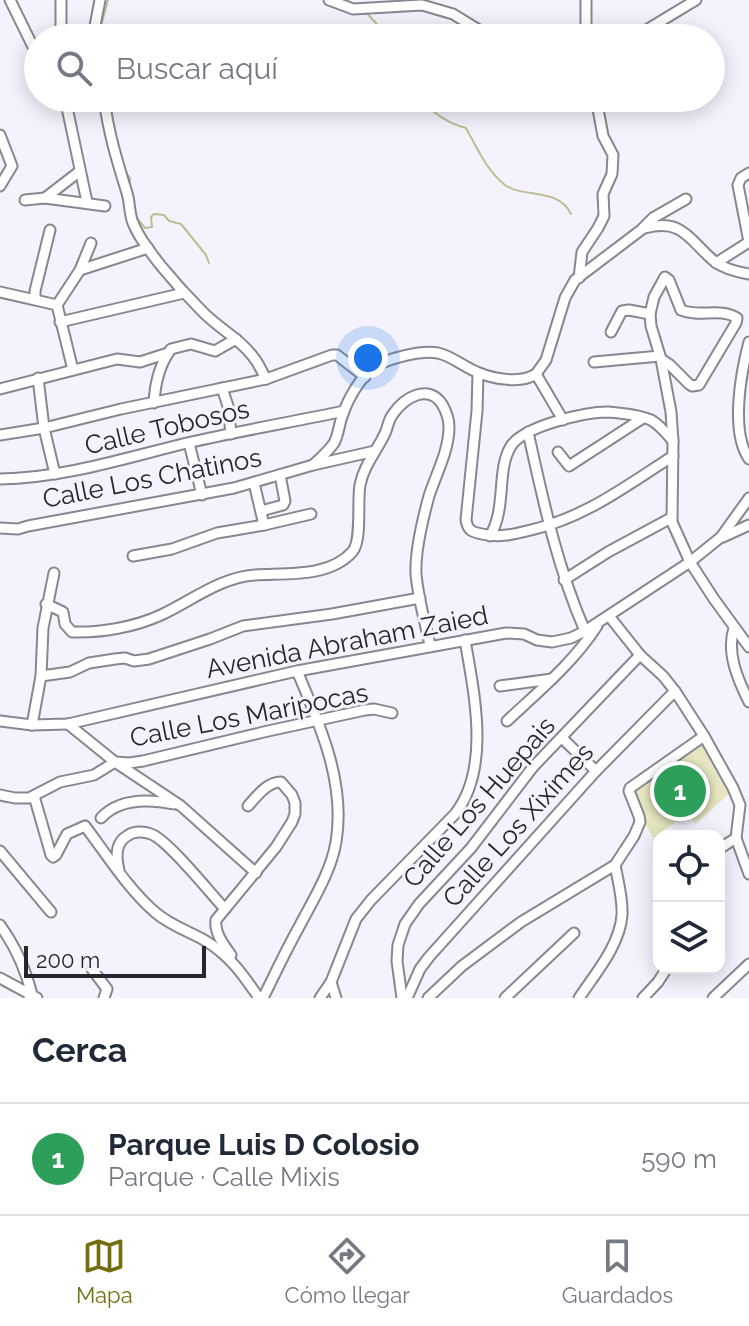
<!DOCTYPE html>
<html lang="es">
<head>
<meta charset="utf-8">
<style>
  body { margin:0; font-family:Raleway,sans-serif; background:#f6f6f7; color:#1f2937 }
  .controls { position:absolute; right:24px; bottom:24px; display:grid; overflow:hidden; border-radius:16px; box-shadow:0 4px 20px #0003 }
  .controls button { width:72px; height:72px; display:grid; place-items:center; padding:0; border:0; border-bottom:2px solid #e0e1e3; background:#fff; color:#1f2937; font:40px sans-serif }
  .scale { position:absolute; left:24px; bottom:20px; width:182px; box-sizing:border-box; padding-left:8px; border:4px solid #27272b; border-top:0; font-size:22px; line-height:28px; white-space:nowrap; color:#27272b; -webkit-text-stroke:6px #f4f3fd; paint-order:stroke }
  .you { position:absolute; left:368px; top:358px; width:28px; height:28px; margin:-20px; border:6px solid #fff; border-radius:50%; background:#1a73e8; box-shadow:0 0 0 12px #1a73e833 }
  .badge { display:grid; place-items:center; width:52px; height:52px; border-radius:50%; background:#736e0d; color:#fff; font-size:26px; font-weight:700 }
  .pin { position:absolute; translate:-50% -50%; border:4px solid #fff; box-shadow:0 2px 8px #0006 }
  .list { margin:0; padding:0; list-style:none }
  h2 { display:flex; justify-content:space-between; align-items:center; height:104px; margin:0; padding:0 32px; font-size:34px }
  h2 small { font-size:26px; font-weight:400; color:#747a83 }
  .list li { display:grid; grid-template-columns:52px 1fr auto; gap:24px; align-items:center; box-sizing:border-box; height:112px; padding:0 32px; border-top:2px solid #e0e1e3 }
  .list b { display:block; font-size:30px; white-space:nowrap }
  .list p { margin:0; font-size:26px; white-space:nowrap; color:#747a83 }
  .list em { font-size:26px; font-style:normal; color:#747a83 }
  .icon { flex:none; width:44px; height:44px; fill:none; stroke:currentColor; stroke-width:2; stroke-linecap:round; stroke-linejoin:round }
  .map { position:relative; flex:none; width:749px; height:998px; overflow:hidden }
  .search { position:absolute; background:#fff; box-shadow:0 4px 20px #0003; left:24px; right:24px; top:24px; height:88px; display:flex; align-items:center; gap:20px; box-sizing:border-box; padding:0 28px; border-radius:44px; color:#747a83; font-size:30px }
  .sheet { height:216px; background:#fff }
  nav { display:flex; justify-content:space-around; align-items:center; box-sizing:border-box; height:112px; border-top:2px solid #e0e1e3; background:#fff; font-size:22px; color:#747a83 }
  nav a { display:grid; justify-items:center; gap:4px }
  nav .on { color:#736e0d }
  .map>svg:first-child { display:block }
  .park { fill:#e6e5c0 }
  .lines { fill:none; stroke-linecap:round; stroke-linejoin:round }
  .stream { stroke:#bfbd93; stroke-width:2 }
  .minor-casing { stroke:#888790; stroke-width:13 }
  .minor { stroke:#fff; stroke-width:9 }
  .labels { text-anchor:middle; stroke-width:6; stroke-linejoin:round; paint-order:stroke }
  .street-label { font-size:26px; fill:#27272b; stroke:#f4f3fd }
</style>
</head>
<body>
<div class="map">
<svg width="749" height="998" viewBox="0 0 749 998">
  <rect width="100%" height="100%" fill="#f4f3fd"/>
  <path class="park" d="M699,741L729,794L695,824L680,805L673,811L680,819L653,838L640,814L632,789Z"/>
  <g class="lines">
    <g class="stream">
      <path d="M346,0L356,6"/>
      <path d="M365,11L381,29L386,38"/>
      <path d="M99,33L108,0"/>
      <path d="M111,98L110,107L113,124"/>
      <path d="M422,98C431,113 450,124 466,128C477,148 487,171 505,185C522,198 558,187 571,214"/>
      <path d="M123,168L130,178V187"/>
      <path d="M136,217L145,228L152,227L151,217L154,214L164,215L169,221L181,224L206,255L209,263"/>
    </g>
    <defs>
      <g id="minor">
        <path d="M10,0L38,57"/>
        <path d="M61,0V38"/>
        <path d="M329,0L353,9L422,5L453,14L492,38"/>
        <path d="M96,38L95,26L100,0"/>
        <path d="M581,38L586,26V0"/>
        <path d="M633,38L696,0"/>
        <path d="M65,98L87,202"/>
        <path d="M104,98C108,131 117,161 127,193C130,202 129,213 133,223C143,248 180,289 200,309C216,327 240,338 254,358C259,364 262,372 266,379"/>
        <path d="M0,135L12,166L0,186"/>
        <path d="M45,198L80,171"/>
        <path d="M25,200L45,198L105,206"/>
        <path d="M645,228C683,218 689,240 714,261C724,269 737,272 749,274"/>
        <path d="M749,242L738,185L741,178L749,173"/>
        <path d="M716,263L749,242"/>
        <path d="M80,270L148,248"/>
        <path d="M579,278L582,252L598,228L604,216L603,194L612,174L613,155L603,136L596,98"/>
        <path d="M0,292L57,305"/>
        <path d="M35,299V291L50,230"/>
        <path d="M57,305L80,270L91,243"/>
        <path d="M57,305L73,370"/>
        <path d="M60,322L184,293"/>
        <path d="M611,332L622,311L629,310L650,314"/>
        <path d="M749,342C741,372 730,432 749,459"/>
        <path d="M661,359L670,365L689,384L692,386L699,385L736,323L737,318C720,307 700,318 681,310L669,280L665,277L654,297L650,314L651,326L661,359L671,412L673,441L672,522L690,562L714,599L749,647"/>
        <path d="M594,362L660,356"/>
        <path d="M478,373L477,411L466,520C468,531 472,532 482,534C499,538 515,534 531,530C586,517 626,486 673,456"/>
        <path d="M536,374L546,360L565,298L575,280L641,230L653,218L686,199"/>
        <path d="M536,374L563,420"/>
        <path d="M38,378L44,428L55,474"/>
        <path d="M222,388L228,406L231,434"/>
        <path d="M0,389L117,359L140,362L168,353"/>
        <path d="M154,403C155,383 159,365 171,349L191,344L215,351L236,339"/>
        <path d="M528,432C543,500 557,567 585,631"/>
        <path d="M0,435L44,428L121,409L266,379L332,355H337L365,377"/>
        <path d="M189,443L202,495"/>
        <path d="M558,452L569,466L643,418"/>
        <path d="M313,465C320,458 328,452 334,443C339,434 339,423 343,414C348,399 360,378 373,368C387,358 422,350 438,353C452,356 464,367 477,372C493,379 521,384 536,374"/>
        <path d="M0,479C64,478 125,458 187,443C239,431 292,422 344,411"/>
        <path d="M254,483L264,525"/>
        <path d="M261,511L283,505L285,501L280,475"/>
        <path d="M0,528L18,529L28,526L234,488L313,465L375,451"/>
        <path d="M490,536C507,508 496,470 511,446C524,426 585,412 608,412C621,413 639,415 651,420C660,425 667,434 673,441"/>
        <path d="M723,537L749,525"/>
        <path d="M133,556L172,549L217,533L264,525L311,514"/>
        <path d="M564,580L608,552L671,518"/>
        <path d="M46,604L63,612L65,624L72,632C101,633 135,627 161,615C191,601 221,577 255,575C286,573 330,578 353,551C362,539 357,501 360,485C364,464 378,450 386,431C388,425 389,419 393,414C404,398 428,383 442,404C446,411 449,419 449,427C449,451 436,474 429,496C423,518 415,551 416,574C418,598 425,622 430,645"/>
        <path d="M609,616L640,655L663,676L675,691L704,736L733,788L740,805L736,838L749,874"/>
        <path d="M734,628C726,653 738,680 749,702"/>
        <path d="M41,676L70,672L89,663L115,659L125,658L134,661L149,659L210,639L243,626L332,614L420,598"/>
        <path d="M500,686L552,679"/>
        <path d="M0,721L32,725L68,724L297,671L506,633L524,634L537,640L552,642L571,638L585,631L690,562L721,537L749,498"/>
        <path d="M507,721C539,691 573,663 597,626"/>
        <path d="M68,724L115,762L181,806L256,873"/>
        <path d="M32,725L41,676L43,628L54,573"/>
        <path d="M562,738L596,771"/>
        <path d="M0,795L15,798H29L60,782L94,775L115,762L129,763L143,761L268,731L365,710L374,709L392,713"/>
        <path d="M34,796L51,855L53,857L56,855L67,834L85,826C107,855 128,889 156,913C170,925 188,931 204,940C229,954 244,976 259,998"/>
        <path d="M101,818C119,798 149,799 174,804"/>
        <path d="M719,849L736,838"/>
        <path d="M0,851L51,912"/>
        <path d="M119,870C116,858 115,843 127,836C133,831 143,831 151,834C168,840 210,893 225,909"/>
        <path d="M0,925C15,946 26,970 32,995L29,998"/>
        <path d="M231,955C224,945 214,933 216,920L276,847L292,822L295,814V803L292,795L281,782C267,782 257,796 248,806"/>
        <path d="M92,969L107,989L104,998"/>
        <path d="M0,978L37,998"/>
        <path d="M263,998C275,974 286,950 299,927C313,900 331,872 336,842C346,783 320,725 297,671"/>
        <path d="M320,998L331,982"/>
        <path d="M336,998L331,982L356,919L371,900L455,814C491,768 474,693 465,640"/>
        <path d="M402,998L397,961L398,945L405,924L419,904L471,848L533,767L640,655"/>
        <path d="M407,998L420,969L429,957L596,771L675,691"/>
        <path d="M428,998L462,966L521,922L615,865L634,836L640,822L639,816L629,791L630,788L704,736"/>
        <path d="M505,998L574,933"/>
        <path d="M579,998C595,974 620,945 622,915C623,899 618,881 615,865"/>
        <path d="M643,998L658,982L667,968"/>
        <path d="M713,998L749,964"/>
      </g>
    </defs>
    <use href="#minor" class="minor-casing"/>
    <use href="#minor" class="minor"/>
  </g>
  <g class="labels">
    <g class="street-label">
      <text transform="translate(167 427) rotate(-13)" y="9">Calle Tobosos</text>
      <text transform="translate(152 478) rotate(-11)" y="9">Calle Los Chatinos</text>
      <text transform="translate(347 642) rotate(-11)" y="9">Avenida Abraham Zaied</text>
      <text transform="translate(249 715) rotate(-11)" y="9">Calle Los Maripocas</text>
      <text transform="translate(479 802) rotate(-49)" y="9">Calle Los Huepais</text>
      <text transform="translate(518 825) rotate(-48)" y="9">Calle Los Xiximes</text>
    </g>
  </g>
</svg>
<div class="controls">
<button><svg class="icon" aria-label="locate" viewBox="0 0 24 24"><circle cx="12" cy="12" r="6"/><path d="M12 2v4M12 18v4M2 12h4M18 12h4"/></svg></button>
<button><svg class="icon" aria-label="layers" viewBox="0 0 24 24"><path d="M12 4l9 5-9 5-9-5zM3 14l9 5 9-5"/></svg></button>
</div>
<div class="scale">200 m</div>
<div class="you"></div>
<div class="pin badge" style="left:680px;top:791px;background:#2e9e5b">1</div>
<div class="search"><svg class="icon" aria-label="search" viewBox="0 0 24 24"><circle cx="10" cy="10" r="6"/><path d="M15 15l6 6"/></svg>Buscar aquí</div>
</div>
<section class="sheet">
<h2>Cerca<small></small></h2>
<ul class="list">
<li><span class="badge" style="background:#2e9e5b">1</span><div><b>Parque Luis D Colosio</b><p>Parque · Calle Mixis</p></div><em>590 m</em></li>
</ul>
</section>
<nav>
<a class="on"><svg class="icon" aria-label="map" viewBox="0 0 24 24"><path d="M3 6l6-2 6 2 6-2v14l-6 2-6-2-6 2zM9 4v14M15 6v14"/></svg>Mapa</a>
<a><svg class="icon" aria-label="directions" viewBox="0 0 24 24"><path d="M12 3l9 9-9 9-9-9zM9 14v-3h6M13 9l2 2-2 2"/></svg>Cómo llegar</a>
<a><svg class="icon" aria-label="saved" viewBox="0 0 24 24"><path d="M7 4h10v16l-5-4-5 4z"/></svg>Guardados</a>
</nav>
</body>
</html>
